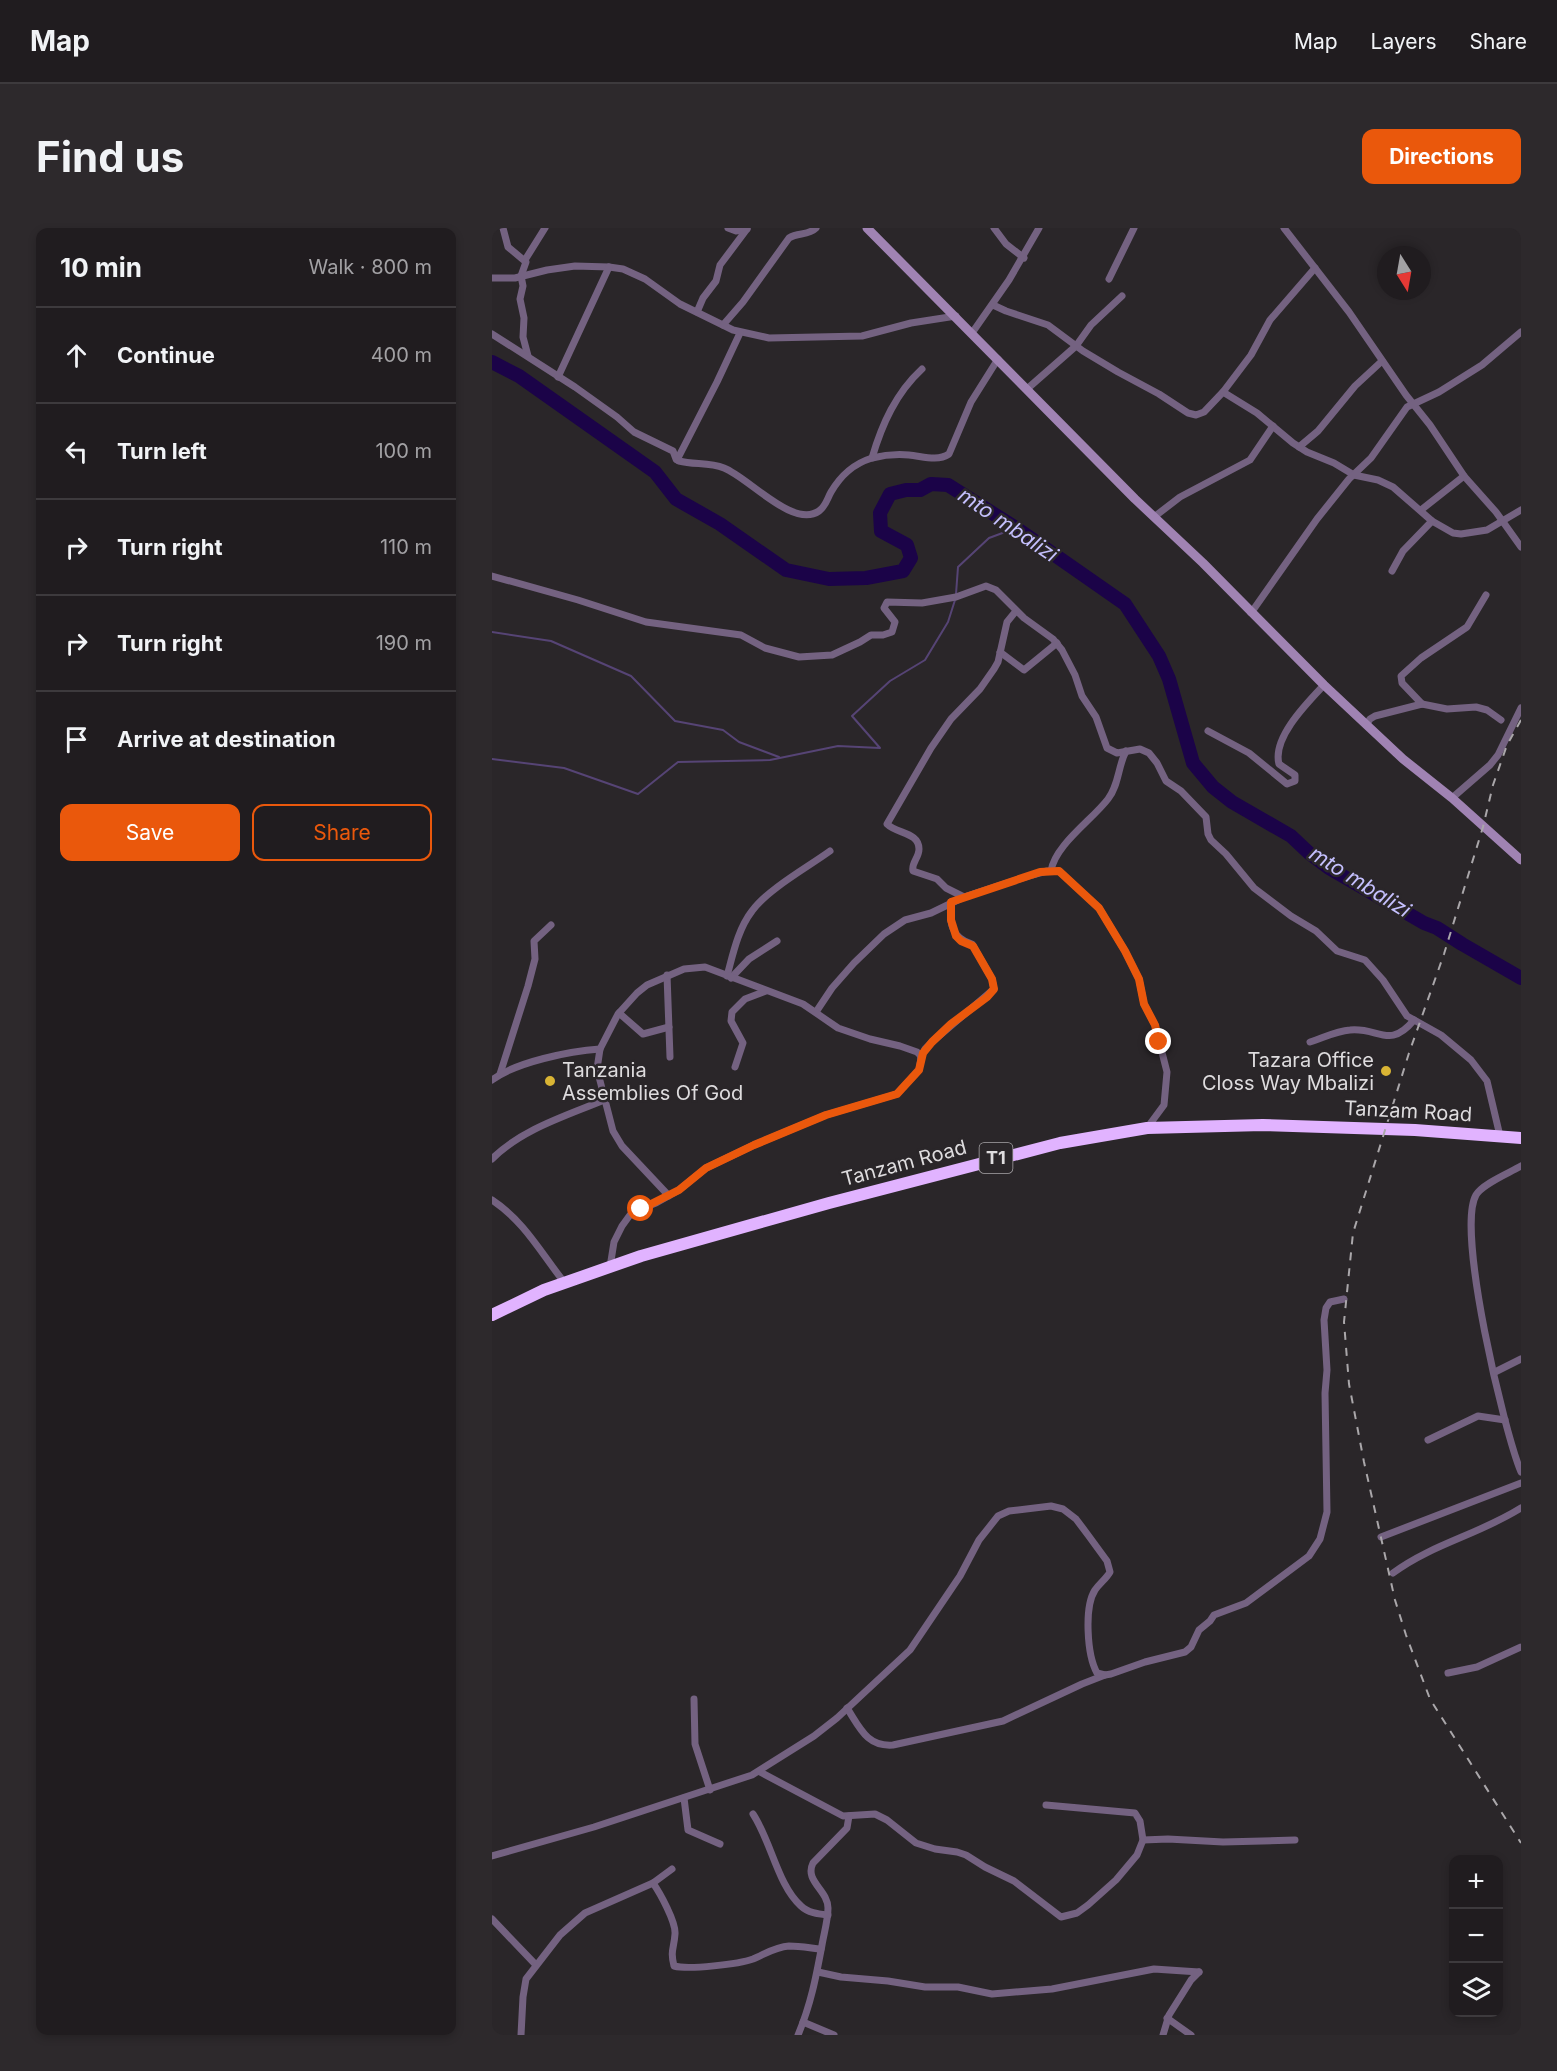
<!DOCTYPE html>
<html lang="en">
<head>
<meta charset="utf-8">
<style>
  body { margin:0; font-family:Inter,sans-serif; background:#2d292c; color:#f1f3f6 }
  .controls { position:absolute; right:18px; bottom:18px; display:grid; overflow:hidden; border-radius:12px; box-shadow:0 3px 9px #0003 }
  .controls button { width:54px; height:54px; display:grid; place-items:center; padding:0; border:0; border-bottom:2px solid #3d3a3d; background:#201c1f; color:#f1f3f6; font:30px sans-serif }
  .compass { position:absolute; left:885px; top:18px; width:54px; height:54px; border-radius:50%; background:#201c1f; box-shadow:0 3px 9px #0003; rotate:169deg }
  .stop { position:absolute; width:18px; height:18px; margin:-14px; border:4px solid #ea580c; border-radius:50%; background:#fff }
  .stop.end { background:#ea580c; border-color:#fff; box-shadow:0 2px 6px #0008 }
  .list { margin:0; padding:0; list-style:none }
  h2 { display:flex; justify-content:space-between; align-items:center; height:78px; margin:0; padding:0 24px; font-size:26px }
  h2 small { font-size:20px; font-weight:400; color:#a2a1a4 }
  .list li { display:grid; grid-template-columns:39px 1fr auto; gap:18px; align-items:center; box-sizing:border-box; height:96px; padding:0 24px; border-top:2px solid #3d3a3d }
  .list b { display:block; font-size:22px; white-space:nowrap }
  .list em { font-size:20px; font-style:normal; color:#a2a1a4 }
  .actions { display:flex; gap:12px; padding:18px 24px }
  .actions a { flex:1; padding:14px 0; border:2px solid #ea580c; border-radius:12px; text-align:center; font-size:21px; color:#ea580c }
  .actions .main { background:#ea580c; color:#fff }
  .icon { flex:none; width:33px; height:33px; fill:none; stroke:currentColor; stroke-width:2; stroke-linecap:round; stroke-linejoin:round }
  .map { position:relative; flex:none; width:1029px; height:1807px; overflow:hidden; border-radius:12px }
  header { display:flex; align-items:center; gap:36px; box-sizing:border-box; height:84px; padding:0 30px; background:#201c1f; border-bottom:2px solid #3d3a3d }
  header strong { font-size:28px }
  nav { display:flex; gap:33px; margin-inline-start:auto; font-size:21px }
  .intro { display:flex; align-items:center; justify-content:space-between; box-sizing:border-box; height:144px; padding:0 36px }
  h1 { margin:0; font-size:42px }
  .button { padding:15px 27px; border-radius:12px; background:#ea580c; color:#fff; font-size:21px; font-weight:700 }
  main { display:flex; gap:36px; padding:0 36px }
  aside { flex:1; background:#201c1f; border-radius:12px; box-shadow:0 3px 9px #0003 }
  .map>svg:first-child { display:block }
  .lines { fill:none; stroke-linecap:round; stroke-linejoin:round }
  .stream { stroke:#564475; stroke-width:2 }
  .river { stroke:#1b0348; stroke-width:14 }
  .street { stroke:#746281; stroke-width:7 }
  .secondary { stroke:#a083b3; stroke-width:9 }
  .highway { stroke:#e1b3ff; stroke-width:12 }
  .rail { stroke:#aaa7aa; stroke-width:2; stroke-dasharray:8 8; stroke-linecap:butt }
  .route { stroke:#ea580c; stroke-width:8 }
  .poi-dot { fill:#d9b434; stroke:#2a2629; stroke-width:2 }
  .labels { text-anchor:middle; stroke-width:5; stroke-linejoin:round; paint-order:stroke }
  .shield { fill:#2a2629; stroke:#a8a5a8; stroke-width:1.5 }
  .shield-label { font-size:18px; font-weight:bold; fill:#dedcde }
  .poi-label { font-size:20px; fill:#dedcde; stroke:#2a2629; text-anchor:end }
  .street-label { font-size:20px; fill:#dedcde; stroke:#2a2629 }
  .water-label { font-size:21px; font-style:italic; fill:#c5c0fe; stroke:#2a2629 }
</style>
</head>
<body>
<header>
<strong>Map</strong>
<nav><a>Map</a><a>Layers</a><a>Share</a></nav>
</header>
<div class="intro"><h1>Find us</h1><a class="button">Directions</a></div>
<main>
<aside>
<h2>10 min<small>Walk · 800 m</small></h2>
<ul class="list">
<li><svg class="icon" aria-label="ahead" viewBox="0 0 24 24"><path d="M12 20V5M6 11l6-6 6 6"/></svg><div><b>Continue</b></div><em>400 m</em></li>
<li><svg class="icon" aria-label="left" viewBox="0 0 24 24"><path d="M17 20v-9H6M10 6l-5 5 5 5"/></svg><div><b>Turn left</b></div><em>100 m</em></li>
<li><svg class="icon" aria-label="right" viewBox="0 0 24 24"><path d="M7 20v-9h11M14 6l5 5-5 5"/></svg><div><b>Turn right</b></div><em>110 m</em></li>
<li><svg class="icon" aria-label="right" viewBox="0 0 24 24"><path d="M7 20v-9h11M14 6l5 5-5 5"/></svg><div><b>Turn right</b></div><em>190 m</em></li>
<li><svg class="icon" aria-label="arrive" viewBox="0 0 24 24"><path d="M6 21V4h12l-3 4 3 4H6"/></svg><div><b>Arrive at destination</b></div></li>
</ul>
<div class="actions"><a class="main">Save</a><a>Share</a></div>
</aside>
<div class="map">
<svg width="1029" height="1807" viewBox="0 0 1029 1807">
  <rect width="100%" height="100%" fill="#2a2629"/>
  <g class="lines">
    <g class="stream">
      <path d="M464,366L466,339L497,310L524,300"/>
      <path d="M0,404L59,413L139,448L183,493L231,502L247,514L287,529"/>
      <path d="M0,531L72,540L146,566L186,534L278,532L346,518L388,520L360,488L398,453L433,432L456,394L463,372"/>
    </g>
    <path class="river" d="M0,134L27,148L163,244L184,271L228,296L294,342L337,351L374,350L411,343L419,330L415,317L389,303L388,285L398,266L414,262H428L439,256L456,257L524,300L633,376L667,428L677,451L701,535L721,559L740,574L799,608L817,625L837,640L932,695L945,700L970,716L1029,750"/>
    <g class="street">
      <path d="M11,0L16,19L34,34L29,48L31,58L28,71L32,90L31,109L36,128"/>
      <path d="M236,0L244,3L255,1"/>
      <path d="M502,0L514,16L532,30"/>
      <path d="M792,0L857,84L914,167L938,197L972,248L1004,284L1029,319"/>
      <path d="M33,32L53,0"/>
      <path d="M0,50H23L55,42L83,38L117,39L131,41L153,51L188,76L241,102L277,110L370,108L419,95L464,88"/>
      <path d="M617,51L642,0"/>
      <path d="M501,77L514,83L556,97L591,123L626,144L667,166L696,185L704,187L712,184L731,164L759,127L778,92L823,40"/>
      <path d="M205,84L211,70L224,53L228,37L255,1"/>
      <path d="M231,97L251,74L297,10C306,4 316,8 324,0"/>
      <path d="M480,105L517,52L547,0"/>
      <path d="M0,106L83,159L125,189L142,204L181,223L184,231L187,233C202,237 217,234 232,240C256,249 301,301 327,283C334,278 335,271 339,264C349,247 361,236 380,230C392,227 405,226 417,227C430,228 445,234 457,226L479,174L506,131"/>
      <path d="M66,149L117,39"/>
      <path d="M535,161L584,118L599,97L630,68"/>
      <path d="M731,164L765,185L801,215L815,224L842,235L862,247L886,252L901,259L940,293L961,305L969,306L995,302L1029,282"/>
      <path d="M807,219L826,203L863,158L890,133"/>
      <path d="M380,230C390,196 404,165 430,141"/>
      <path d="M185,232L225,154L248,105"/>
      <path d="M929,282L972,248"/>
      <path d="M662,289L688,269L758,232L781,198"/>
      <path d="M900,343L911,323L940,293"/>
      <path d="M0,348L86,372L154,394L249,407L273,420L307,429L340,427L368,414L379,407H391L400,404L403,394L392,380L395,374L430,375L464,369L494,358L504,362L532,390L561,411L570,422L583,447L590,468L604,489L615,520L625,525L648,521L657,525L665,535L674,553L689,563L714,589L716,606L719,612L734,626L762,660L799,688L824,703L845,723L873,732L891,752L915,788L949,807L979,832L995,853L1008,908"/>
      <path d="M759,385L825,291L857,251L879,230L915,179L947,164L990,137L1029,104"/>
      <path d="M508,424L532,442L565,415"/>
      <path d="M930,476L910,455L909,448L929,430L975,399L994,367"/>
      <path d="M874,497L878,491L883,488L930,476L955,481L984,479L995,482L1009,492"/>
      <path d="M716,503L757,525L795,556L803,553V547L787,536C780,510 815,475 832,457"/>
      <path d="M960,570L998,537L1006,527L1029,480"/>
      <path d="M559,643C563,617 600,592 616,571C627,557 626,538 634,523"/>
      <path d="M472,669L454,660L445,651L421,643C419,635 427,630 427,621C427,604 405,606 395,596L439,520L459,491L488,461L502,441L506,434L515,394L524,383"/>
      <path d="M175,747L178,829"/>
      <path d="M235,748C241,726 246,701 260,683C276,661 316,639 338,623"/>
      <path d="M239,750L257,731L285,713"/>
      <path d="M324,784L340,760L362,735L392,706L413,692L439,685L472,669L540,647L555,643H567L607,680L633,723L647,751L652,776L663,797L675,844L672,877L655,900"/>
      <path d="M127,785L151,806L177,799"/>
      <path d="M818,814C831,810 844,803 858,802C887,799 897,822 922,792"/>
      <path d="M429,830L433,821L440,814L502,761L500,751L480,716C459,710 457,694 459,674"/>
      <path d="M243,839L251,815L239,793L240,784L253,771L274,763"/>
      <path d="M8,846L36,758L43,731L42,713L59,697"/>
      <path d="M0,852C24,834 78,823 108,821"/>
      <path d="M0,931C30,901 74,888 112,872"/>
      <path d="M1029,938C1017,945 990,956 984,967C964,1002 1012,1203 1029,1244"/>
      <path d="M0,972C32,993 49,1025 72,1054"/>
      <path d="M118,1039L122,1014L130,998L138,987L149,981L164,975L187,962L214,940L262,917L334,887L405,866L427,842L429,830L428,827L425,824L408,818L378,811L346,800L311,776L213,739L192,741L155,757L145,765L126,786L108,821L105,841L121,903L130,918L177,968"/>
      <path d="M1003,1144L1029,1131"/>
      <path d="M936,1212L986,1188L1013,1192"/>
      <path d="M889,1309L1029,1255"/>
      <path d="M901,1345C940,1316 988,1306 1029,1280"/>
      <path d="M956,1445L985,1439L1029,1419"/>
      <path d="M202,1471L203,1516L218,1562"/>
      <path d="M355,1480C368,1500 375,1519 401,1517L511,1493L590,1456L613,1447"/>
      <path d="M268,1544L351,1588L383,1586L395,1592L424,1615L443,1621L465,1624L474,1627L493,1639L522,1653L569,1689L585,1685L596,1677L624,1652L645,1627L651,1612L648,1593L643,1585L554,1577"/>
      <path d="M192,1570L196,1602L228,1616"/>
      <path d="M261,1586C279,1613 286,1658 309,1678C316,1685 327,1686 336,1687"/>
      <path d="M651,1612L676,1611L731,1614L803,1612"/>
      <path d="M0,1628L102,1599L260,1547L322,1508L345,1490L418,1422L468,1348L487,1312L506,1288L517,1283L559,1278L571,1281L584,1291L596,1307L615,1333L618,1344C614,1351 608,1355 603,1362C592,1379 595,1427 605,1445L613,1447L619,1446L653,1434L693,1424L699,1419L707,1402L718,1393L722,1387L754,1375L817,1328L828,1311L835,1284L833,1165L835,1142L832,1092L834,1080L838,1074L852,1071"/>
      <path d="M161,1655C168,1665 184,1694 183,1706C182,1721 178,1722 182,1738C197,1742 247,1736 261,1731C273,1726 283,1719 297,1718C307,1718 319,1720 329,1721"/>
      <path d="M0,1691L44,1737"/>
      <path d="M326,1744L349,1749L396,1753L433,1759H466L500,1766L560,1761L662,1741L707,1744"/>
      <path d="M675,1790L699,1807"/>
      <path d="M311,1794L342,1807"/>
      <path d="M29,1807L31,1769L34,1751L68,1707L93,1685L161,1655L180,1641"/>
      <path d="M306,1807C319,1776 324,1749 330,1717C332,1705 336,1692 336,1680C336,1662 312,1653 321,1635L355,1600L357,1588"/>
      <path d="M671,1807L677,1787L699,1752L707,1744"/>
    </g>
    <path class="secondary" d="M375,0L558,185L643,271L711,335L832,457L911,531L960,570L1029,632"/>
    <path class="highway" d="M0,1087L52,1062L149,1028L337,975L568,915L655,900L771,897L923,902L1029,910"/>
    <path class="rail" d="M1029,492L1015,517L1001,557L991,599L952,726L917,825L861,1005L852,1094L857,1156L872,1234L903,1372L914,1407L938,1471L1029,1615"/>
  </g>
  <g class="lines">
    <path class="route" d="M149,981L187,962L214,940L262,917L334,887L405,866L427,842L431,825L440,814L459,796L495,769L502,761L500,751L481,718L469,713L464,708L459,692V674L548,644L567,643L607,680L633,723L647,751L652,776L663,797L667,814"/>
  </g>
  <g class="poi-dot">
    <circle cx="894" cy="843" r="6"/>
    <circle cx="58" cy="853" r="6"/>
  </g>
  <g class="labels">
    <rect class="shield" x="487.5" y="915" width="33" height="30" rx="4.5"/>
    <g class="shield-label">
      <text x="504" y="936">T1</text>
    </g>
    <g class="poi-label">
      <text x="882" y="839">Tazara Office<tspan x="882" dy="23">Closs Way Mbalizi</tspan></text>
      <text x="70" y="849" text-anchor="start">Tanzania<tspan x="70" dy="23">Assemblies Of God</tspan></text>
    </g>
    <g class="street-label">
      <text transform="translate(916 883) rotate(3)" y="7">Tanzam Road</text>
      <text transform="translate(412 935) rotate(-15)" y="7">Tanzam Road</text>
    </g>
    <g class="water-label">
      <text transform="translate(516 297) rotate(34)" y="7">mto mbalizi</text>
      <text transform="translate(868 654) rotate(32)" y="7">mto mbalizi</text>
    </g>
  </g>
</svg>
<div class="controls">
<button>+</button>
<button>−</button>
<button><svg class="icon" aria-label="layers" viewBox="0 0 24 24"><path d="M12 4l9 5-9 5-9-5zM3 14l9 5 9-5"/></svg></button>
</div>
<svg class="compass" viewBox="-18 -18 36 36"><path d="M0-13l5 13h-10z" fill="#e53935"/><path d="M0 13l5-13h-10z" fill="#a2a1a4"/></svg>
<div class="stop" style="left:149px;top:981px"></div>
<div class="stop end" style="left:667px;top:814px"></div>
</div>
</main>
</body>
</html>
